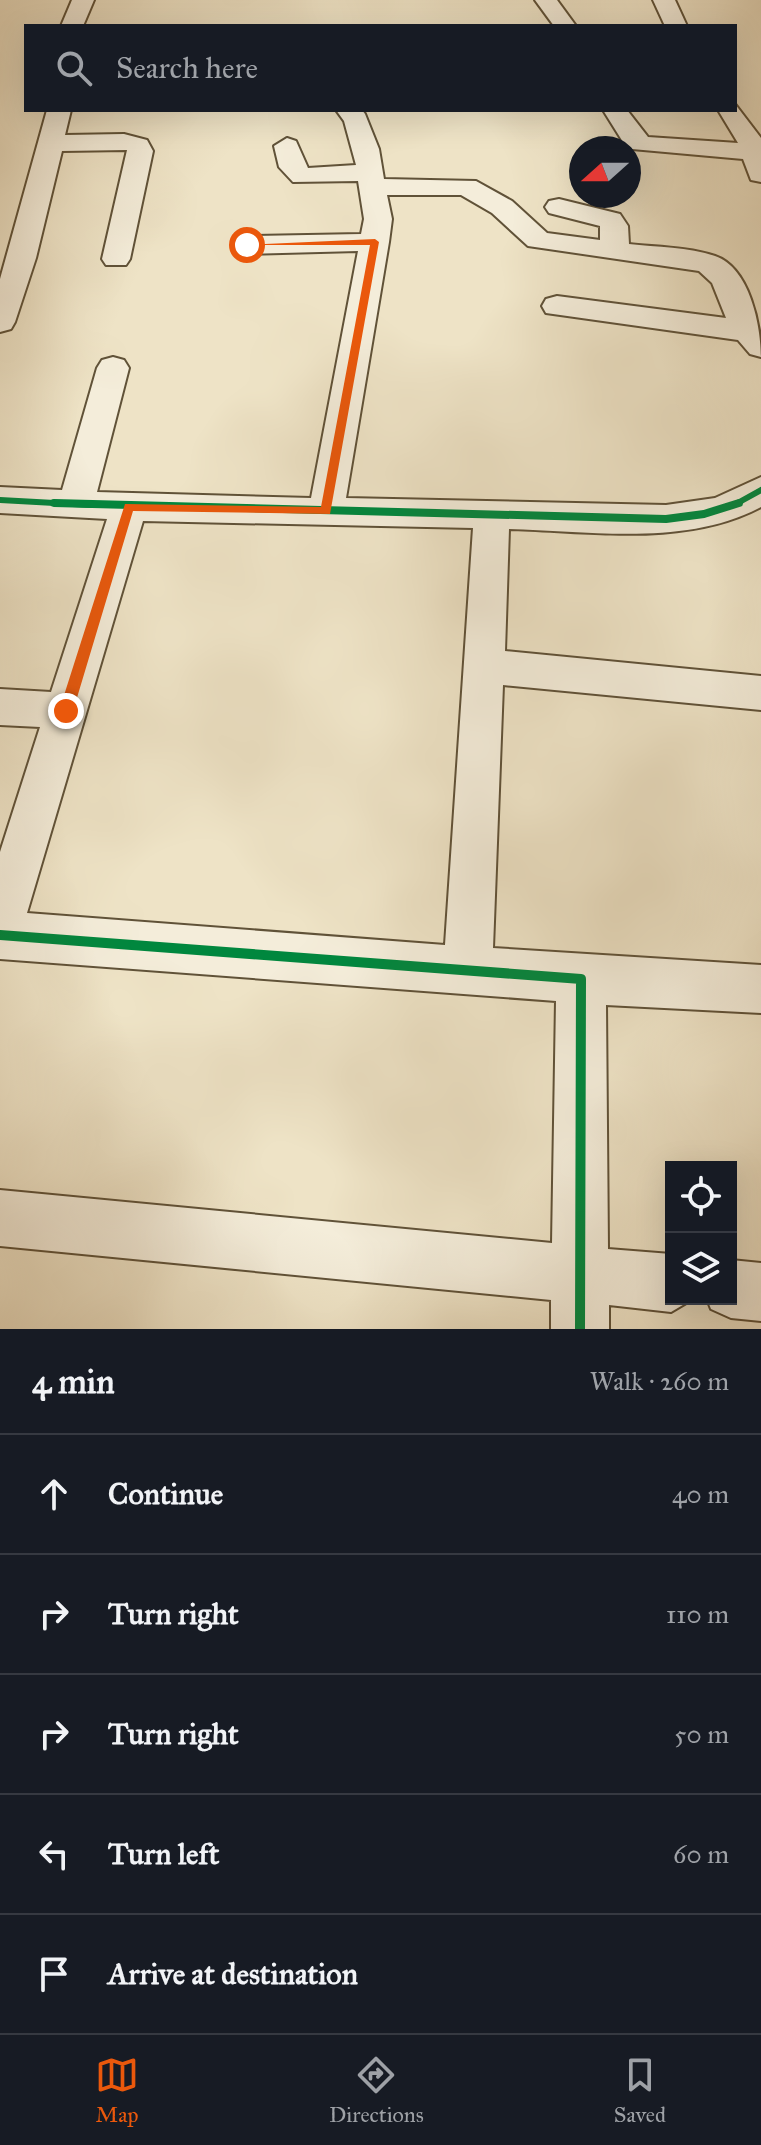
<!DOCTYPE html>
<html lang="en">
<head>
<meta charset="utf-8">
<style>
  body { margin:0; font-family:"IM FELL Great Primer",serif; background:#20242c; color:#f1f3f6 }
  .controls { position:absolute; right:24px; bottom:24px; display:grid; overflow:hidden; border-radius:0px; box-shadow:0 8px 32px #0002 }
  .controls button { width:72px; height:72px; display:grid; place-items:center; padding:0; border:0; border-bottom:2px solid #363941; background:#171b24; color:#f1f3f6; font:40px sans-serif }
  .compass { position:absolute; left:569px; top:136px; width:72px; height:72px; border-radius:50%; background:#171b24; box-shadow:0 8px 32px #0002; rotate:249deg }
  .stop { position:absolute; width:24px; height:24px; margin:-18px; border:6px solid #ea580c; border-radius:50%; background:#fff }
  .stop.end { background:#ea580c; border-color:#fff; box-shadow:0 2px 8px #0008 }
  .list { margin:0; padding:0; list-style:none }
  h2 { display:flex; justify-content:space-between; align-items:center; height:104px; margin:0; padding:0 32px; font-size:34px }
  h2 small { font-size:26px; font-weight:400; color:#9ea1a6 }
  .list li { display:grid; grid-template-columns:52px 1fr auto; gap:24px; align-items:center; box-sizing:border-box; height:120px; padding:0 32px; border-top:2px solid #363941 }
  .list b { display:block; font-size:30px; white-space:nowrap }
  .list em { font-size:26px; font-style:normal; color:#9ea1a6 }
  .icon { flex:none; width:44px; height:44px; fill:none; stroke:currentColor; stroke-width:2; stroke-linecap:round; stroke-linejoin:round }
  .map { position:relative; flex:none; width:761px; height:1329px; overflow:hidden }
  .search { position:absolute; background:#171b24; box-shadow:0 8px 32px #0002; left:24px; right:24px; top:24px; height:88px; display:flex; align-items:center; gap:20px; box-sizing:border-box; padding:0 28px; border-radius:0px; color:#9ea1a6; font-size:30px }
  .sheet { height:704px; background:#171b24 }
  nav { display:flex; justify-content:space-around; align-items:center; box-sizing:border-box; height:112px; border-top:2px solid #363941; background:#171b24; font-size:22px; color:#9ea1a6 }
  nav a { display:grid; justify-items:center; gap:4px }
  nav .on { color:#ea580c }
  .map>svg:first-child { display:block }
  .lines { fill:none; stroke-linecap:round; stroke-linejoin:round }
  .minor-casing { stroke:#605238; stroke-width:4 }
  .minor { fill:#f4edda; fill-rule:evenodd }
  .cycleway-far2-casing { stroke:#f4edda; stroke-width:10 }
  .cycleway-far1-casing { stroke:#f4edda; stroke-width:13 }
  .cycleway-casing { stroke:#f4edda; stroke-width:15 }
  .cycleway-far2 { stroke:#00873e; stroke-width:6 }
  .cycleway-far1 { stroke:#00873e; stroke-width:8 }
  .cycleway { stroke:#00873e; stroke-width:10 }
  .route { fill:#ea580c }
</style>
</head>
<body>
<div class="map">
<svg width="761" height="1329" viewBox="0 0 761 1329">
  <rect width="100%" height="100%" fill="#eee3c6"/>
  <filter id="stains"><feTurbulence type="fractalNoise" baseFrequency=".0025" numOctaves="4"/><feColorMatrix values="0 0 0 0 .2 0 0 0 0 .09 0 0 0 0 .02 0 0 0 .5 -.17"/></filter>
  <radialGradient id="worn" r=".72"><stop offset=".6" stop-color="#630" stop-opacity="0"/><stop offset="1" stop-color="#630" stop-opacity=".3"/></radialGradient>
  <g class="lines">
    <defs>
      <g id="minor">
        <path d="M72,0H94L83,26H61Z"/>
        <path d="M535,0H557L576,26H554Z"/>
        <path d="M653,0H675L687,26H665Z"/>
        <path d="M735,104L761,138V182L751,180L743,159L632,149L623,142L603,110H627L648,137L738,143L718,110H735Z"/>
        <path d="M47,110H71L65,135L124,134L147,140L153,151L130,259L126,265H106L102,259L127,150L62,151L36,258L15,322L11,329L0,332V279Z"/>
        <path d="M336,110H362L365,114L379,149L384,179L476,181L512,201L547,233L600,240V226L549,213L545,207L549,201L559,199L620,214L628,226L629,244C656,247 689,247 715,256C750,268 761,326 761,357L750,354L738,340L546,313L542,306L546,299L557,296L726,318L712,283L699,271L528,246L492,213L461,195H387L392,219L389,242L346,498L666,505L715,498L761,477V507C686,547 591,531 509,529L505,651L761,676V710L503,685L493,948L761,965V1013L606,1005L608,1249L671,1254V1299H693L671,1312L609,1305V1329H551V1300L0,1246V1190L552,1243L556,1001L0,959V852L40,727L0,725V689L51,692L107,519L0,513V487L62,490L97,368L102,360L113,357L124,360L129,368L97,492L311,498L358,251L247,254L237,251L233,245L237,239L247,236L361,234L364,219L358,181L293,182L279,167L274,146L287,138L296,141L308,168L356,165L344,121ZM143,521L473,528L445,945L27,913Z"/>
        <path d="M731,1260L761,1263V1321L731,1318L711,1309L707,1299H731Z"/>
      </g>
    </defs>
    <use href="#minor" class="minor-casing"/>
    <use href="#minor" class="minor"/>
    <defs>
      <g id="cycleway-far2">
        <path d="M0,500L91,505"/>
        <path d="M734,505L761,490"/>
      </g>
      <path id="cycleway-far1" d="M54,503L666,519L704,514L739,503"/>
      <path id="cycleway" d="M0,935L581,979L580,1329"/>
    </defs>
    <use href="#cycleway-far2" class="cycleway-far2-casing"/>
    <use href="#cycleway-far1" class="cycleway-far1-casing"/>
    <use href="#cycleway" class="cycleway-casing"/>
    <use href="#cycleway-far2" class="cycleway-far2"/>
    <use href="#cycleway-far1" class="cycleway-far1"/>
    <use href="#cycleway" class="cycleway"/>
  </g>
  <path class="route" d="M375,239L379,242L330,514L133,511L73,711L66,716L61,715L59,711L125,504L321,507L370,245H242Z"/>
  <rect width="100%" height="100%" filter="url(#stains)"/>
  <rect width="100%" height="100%" fill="url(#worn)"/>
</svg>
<div class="controls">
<button><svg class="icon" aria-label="locate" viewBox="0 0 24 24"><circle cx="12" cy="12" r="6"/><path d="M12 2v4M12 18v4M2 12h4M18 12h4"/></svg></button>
<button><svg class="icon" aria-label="layers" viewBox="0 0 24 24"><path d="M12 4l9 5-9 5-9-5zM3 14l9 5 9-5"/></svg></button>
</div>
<svg class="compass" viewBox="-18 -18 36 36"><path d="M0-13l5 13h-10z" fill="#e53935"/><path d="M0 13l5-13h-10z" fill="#9ea1a6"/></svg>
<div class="stop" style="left:247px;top:245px"></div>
<div class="stop end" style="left:66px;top:711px"></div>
<div class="search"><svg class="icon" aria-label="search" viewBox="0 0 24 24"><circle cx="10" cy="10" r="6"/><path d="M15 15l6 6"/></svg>Search here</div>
</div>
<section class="sheet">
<h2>4 min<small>Walk · 260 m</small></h2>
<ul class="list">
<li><svg class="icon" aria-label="ahead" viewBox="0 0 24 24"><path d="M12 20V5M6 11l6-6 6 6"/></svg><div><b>Continue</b></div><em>40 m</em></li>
<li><svg class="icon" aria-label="right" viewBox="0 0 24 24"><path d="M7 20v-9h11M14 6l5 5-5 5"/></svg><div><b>Turn right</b></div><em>110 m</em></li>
<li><svg class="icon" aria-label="right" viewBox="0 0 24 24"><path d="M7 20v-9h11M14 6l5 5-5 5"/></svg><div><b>Turn right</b></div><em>50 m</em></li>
<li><svg class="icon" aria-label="left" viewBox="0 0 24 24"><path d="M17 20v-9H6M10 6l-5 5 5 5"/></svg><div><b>Turn left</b></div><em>60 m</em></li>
<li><svg class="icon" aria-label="arrive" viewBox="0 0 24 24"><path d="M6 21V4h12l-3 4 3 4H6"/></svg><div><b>Arrive at destination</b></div></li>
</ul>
</section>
<nav>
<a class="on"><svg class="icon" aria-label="map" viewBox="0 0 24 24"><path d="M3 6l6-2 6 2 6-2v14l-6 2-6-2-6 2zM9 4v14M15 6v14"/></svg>Map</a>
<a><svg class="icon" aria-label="directions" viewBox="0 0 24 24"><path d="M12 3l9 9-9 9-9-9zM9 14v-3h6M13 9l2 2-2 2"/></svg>Directions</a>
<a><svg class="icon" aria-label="saved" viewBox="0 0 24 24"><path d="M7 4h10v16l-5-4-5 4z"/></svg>Saved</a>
</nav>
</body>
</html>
